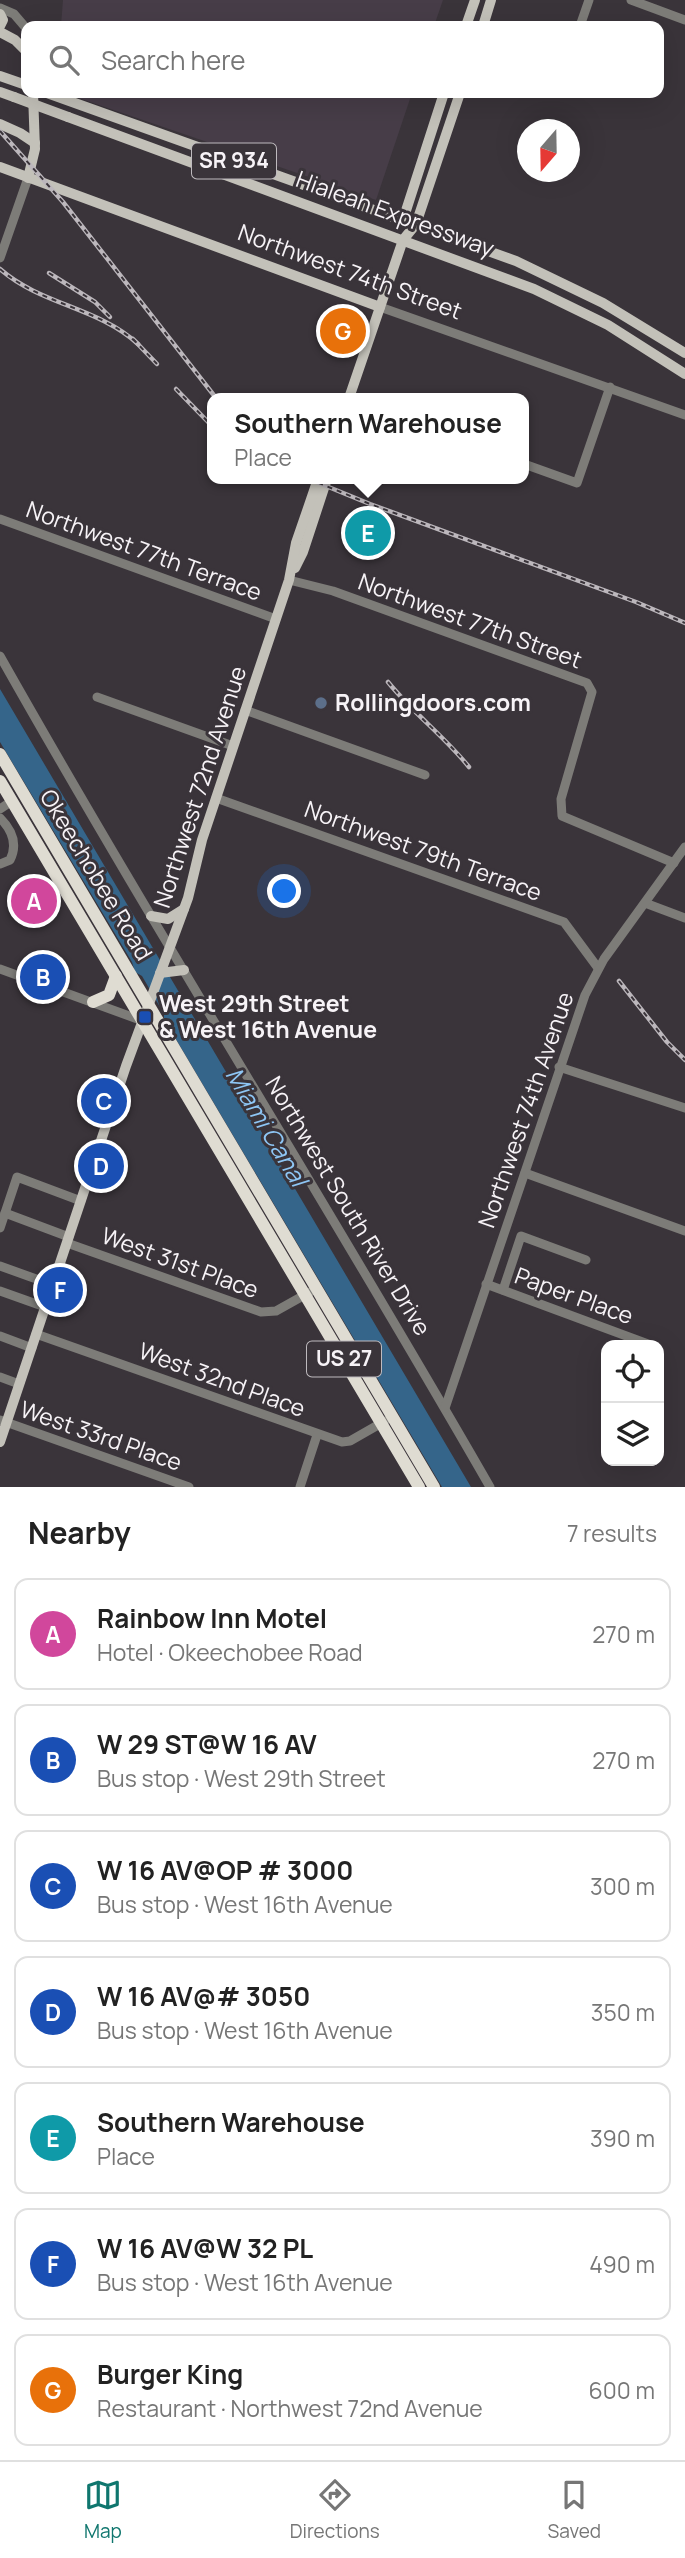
<!DOCTYPE html>
<html lang="en">
<head>
<meta charset="utf-8">
<style>
  body { margin:0; font-family:Manrope,sans-serif; background:#f2f2f2; color:#222 }
  .controls { position:absolute; right:21px; bottom:21px; display:grid; overflow:hidden; border-radius:14px; box-shadow:0 7px 28px #0002 }
  .controls button { width:63px; height:63px; display:grid; place-items:center; padding:0; border:0; border-bottom:2px solid #e0e0e0; background:#fff; color:#222; font:35px sans-serif }
  .compass { position:absolute; left:517px; top:119px; width:63px; height:63px; border-radius:50%; background:#fff; box-shadow:0 7px 28px #0002; rotate:200deg }
  .you { position:absolute; left:285px; top:892px; width:24px; height:24px; margin:-18px; border:5px solid #fff; border-radius:50%; background:#1a73e8; box-shadow:0 0 0 10px #1a73e833 }
  .badge { display:grid; place-items:center; width:46px; height:46px; border-radius:50%; background:#0f766e; color:#fff; font-size:23px; font-weight:700 }
  .pin { position:absolute; translate:-50% -50%; border:4px solid #fff; box-shadow:0 2px 7px #0006 }
  .popup { position:absolute; left:207px; top:393px; width:322px; height:91px; box-sizing:border-box; display:grid; place-content:center; border-radius:14px; background:#fff; filter:drop-shadow(0 2px 5px #0005); font-size:23px; white-space:nowrap; color:#767676 }
  .popup b { font-size:26px; color:#222 }
  .popup::after { content:''; position:absolute; left:50%; top:100%; margin-left:-14px; border:14px solid transparent; border-top-color:#fff }
  .list { margin:0; padding:0; list-style:none }
  h2 { display:flex; justify-content:space-between; align-items:center; height:91px; margin:0; padding:0 28px; font-size:30px }
  h2 small { font-size:23px; font-weight:400; color:#767676 }
  .list li { display:grid; grid-template-columns:46px 1fr auto; gap:21px; align-items:center; box-sizing:border-box; height:112px; margin:0 14px 14px; padding:0 14px; border:2px solid #e0e0e0; border-radius:14px }
  .list b { display:block; font-size:26px; white-space:nowrap }
  .list p { margin:0; font-size:23px; white-space:nowrap; color:#767676 }
  .list em { font-size:23px; font-style:normal; color:#767676 }
  .icon { flex:none; width:38px; height:38px; fill:none; stroke:currentColor; stroke-width:2; stroke-linecap:round; stroke-linejoin:round }
  .map { position:relative; flex:none; width:685px; height:1487px; overflow:hidden }
  .search { position:absolute; background:#fff; box-shadow:0 7px 28px #0002; left:21px; right:21px; top:21px; height:77px; display:flex; align-items:center; gap:18px; box-sizing:border-box; padding:0 24px; border-radius:14px; color:#767676; font-size:26px }
  .sheet { height:973px; background:#fff }
  nav { display:flex; justify-content:space-around; align-items:center; box-sizing:border-box; height:98px; border-top:2px solid #e0e0e0; background:#fff; font-size:19px; color:#767676 }
  nav a { display:grid; justify-items:center; gap:4px }
  nav .on { color:#0f766e }
  .map>svg:first-child { display:block }
  .built { fill:#473d48 }
  .water { fill:#35658a }
  .lines { fill:none; stroke-linecap:round; stroke-linejoin:round }
  .minor { stroke:#7d7c78; stroke-width:9 }
  .major { stroke:#c3c1b9; stroke-width:10 }
  .highway { stroke:#dfdcd2; stroke-width:12 }
  .rail-casing { stroke:#bcb7bc; stroke-width:4.5 }
  .rail { stroke:#3a343a; stroke-width:2; stroke-dasharray:5; stroke-linecap:butt }
  .major-bridge { stroke:#c3c1b9; stroke-width:10 }
  .service-dot { fill:#5c6f8a; stroke:#3a343a; stroke-width:2.5 }
  .transit-dot { fill:#1a4fb4; stroke:#3a343a; stroke-width:2.5 }
  .labels { text-anchor:middle; stroke-width:6; stroke-linejoin:round; paint-order:stroke }
  .shield { fill:#3a343a; stroke:#bebabe; stroke-width:2 }
  .shield-label { font-size:21px; font-weight:bold; fill:#f7f3f7 }
  .street-label { font-size:23px; fill:#f7f3f7; stroke:#3a343a }
  .poi-label { font-size:23px; font-weight:bold; fill:#f7f3f7; stroke:#3a343a; text-anchor:start }
  .water-label { font-size:24px; font-style:italic; fill:#8ec6f5; stroke:#3a343a }
</style>
</head>
<body>
<div class="map">
<svg width="685" height="1487" viewBox="0 0 685 1487">
  <rect width="100%" height="100%" fill="#3a343a"/>
  <g class="built">
    <path d="M63,0H443L434,26H61Z"/>
    <path d="M64,93H412L376,200Z"/>
  </g>
  <path class="water" d="M0,689L471,1487H442L164,1019V1014L142,976L135,972L132,962L0,742Z"/>
  <g class="lines">
    <g class="minor">
      <path d="M631,0L685,20"/>
      <path d="M0,8L14,14L26,28"/>
      <path d="M580,26L589,0"/>
      <path d="M0,258L28,178"/>
      <path d="M380,307L685,415"/>
      <path d="M524,464L577,483L610,387"/>
      <path d="M0,519L276,619"/>
      <path d="M289,580L333,591L587,683L592,692L561,799L562,816L674,863"/>
      <path d="M0,656C158,936 330,1208 490,1487"/>
      <path d="M97,697L233,746"/>
      <path d="M245,710L425,775"/>
      <path d="M216,798L564,922L598,968"/>
      <path d="M0,809L12,801"/>
      <path d="M0,818C12,830 18,844 10,860L0,864"/>
      <path d="M645,903L685,918"/>
      <path d="M0,969L143,1021"/>
      <path d="M559,1067L685,1108"/>
      <path d="M525,1173L685,1231"/>
      <path d="M5,1213L69,1237"/>
      <path d="M0,1228L17,1177L81,1201"/>
      <path d="M67,1243L261,1312L276,1311L310,1292"/>
      <path d="M0,1266L53,1285"/>
      <path d="M486,1284L648,1344"/>
      <path d="M503,1290L521,1236L586,1260"/>
      <path d="M0,1291L45,1307"/>
      <path d="M36,1334L342,1442L350,1441L385,1421"/>
      <path d="M0,1336L32,1348"/>
      <path d="M0,1377L19,1384"/>
      <path d="M445,1408L585,995L604,959L685,847"/>
      <path d="M0,1420L189,1487"/>
      <path d="M300,1487L317,1435"/>
    </g>
    <g class="major">
      <path d="M0,14L3,20L0,26"/>
      <path d="M466,26L475,0"/>
      <path d="M483,26L491,0"/>
      <path d="M0,32L15,40L26,51"/>
      <path d="M0,76L26,85"/>
      <path d="M0,92L14,97"/>
      <path d="M47,93L516,261L603,303L685,353"/>
      <path d="M68,117L534,289L608,325L685,374"/>
      <path d="M0,124L20,133L35,143"/>
      <path d="M0,167L380,307"/>
      <path d="M28,178L35,149L33,93"/>
      <path d="M402,223L444,93"/>
      <path d="M349,398L403,240L416,224L460,93"/>
      <path d="M295,568L303,552L327,479"/>
      <path d="M151,916L168,919L184,909"/>
      <path d="M160,973L184,970"/>
      <path d="M0,1442L126,1066L188,898L202,840L289,580L296,543L318,479"/>
    </g>
    <g class="highway">
      <path d="M0,754L434,1487"/>
      <path d="M0,781L419,1487"/>
      <path d="M93,1002L109,995L116,976"/>
    </g>
    <defs>
      <g id="rail">
        <path d="M0,131L63,202L216,398"/>
        <path d="M0,269C41,305 98,307 138,344"/>
        <path d="M49,273L95,302L110,317"/>
        <path d="M133,339L157,364"/>
        <path d="M176,389L212,426"/>
        <path d="M309,479L370,504L636,602L685,623"/>
        <path d="M388,682C413,713 444,736 469,767"/>
        <path d="M619,981L667,1042L685,1060"/>
      </g>
    </defs>
    <use href="#rail" class="rail-casing"/>
    <use href="#rail" class="rail"/>
    <path class="major-bridge" d="M14,97L68,117"/>
  </g>
  <circle class="service-dot" cx="321" cy="703" r="7"/>
  <rect class="transit-dot" x="138" y="1010" width="14" height="14" rx="3.5"/>
  <g class="labels">
    <g class="shield">
      <rect x="192" y="143.5" width="84" height="35" rx="5"/>
      <rect x="307" y="1341.5" width="74" height="35" rx="5"/>
    </g>
    <g class="shield-label">
      <text x="234" y="168">SR 934</text>
      <text x="344" y="1366">US 27</text>
    </g>
    <g class="street-label">
      <text transform="translate(395 214) rotate(20)" y="8">Hialeah Expressway</text>
      <text transform="translate(350 272) rotate(20)" y="8">Northwest 74th Street</text>
      <text transform="translate(144 551) rotate(20)" y="8">Northwest 77th Terrace</text>
      <text transform="translate(470 621) rotate(20)" y="8">Northwest 77th Street</text>
      <text transform="translate(200 787) rotate(-72)" y="8">Northwest 72nd Avenue</text>
      <text transform="translate(423 851) rotate(20)" y="8">Northwest 79th Terrace</text>
      <text transform="translate(96 875) rotate(59)" y="8">Okeechobee Road</text>
      <text transform="translate(526 1110) rotate(-71)" y="8">Northwest 74th Avenue</text>
      <text transform="translate(348 1206) rotate(59)" y="8">Northwest South River Drive</text>
      <text transform="translate(180 1263) rotate(20)" y="8">West 31st Place</text>
      <text transform="translate(574 1296) rotate(20)" y="8">Paper Place</text>
      <text transform="translate(222 1380) rotate(20)" y="8">West 32nd Place</text>
      <text transform="translate(101 1436) rotate(19)" y="8">West 33rd Place</text>
    </g>
    <g class="poi-label">
      <text x="335" y="711">Rollingdoors.com</text>
      <text x="159" y="1012">West 29th Street<tspan x="159" dy="26">&amp; West 16th Avenue</tspan></text>
    </g>
    <g class="water-label">
      <text transform="translate(266 1127) rotate(59)" y="8">Miami Canal</text>
    </g>
  </g>
</svg>
<div class="controls">
<button><svg class="icon" aria-label="locate" viewBox="0 0 24 24"><circle cx="12" cy="12" r="6"/><path d="M12 2v4M12 18v4M2 12h4M18 12h4"/></svg></button>
<button><svg class="icon" aria-label="layers" viewBox="0 0 24 24"><path d="M12 4l9 5-9 5-9-5zM3 14l9 5 9-5"/></svg></button>
</div>
<svg class="compass" viewBox="-18 -18 36 36"><path d="M0-13l5 13h-10z" fill="#e53935"/><path d="M0 13l5-13h-10z" fill="#767676"/></svg>
<div class="you"></div>
<div class="pin badge" style="left:34px;top:901px;background:#d1479c">A</div>
<div class="pin badge" style="left:43px;top:977px;background:#1a4fb4">B</div>
<div class="pin badge" style="left:104px;top:1101px;background:#1a4fb4">C</div>
<div class="pin badge" style="left:101px;top:1166px;background:#1a4fb4">D</div>
<div class="pin badge" style="left:368px;top:533px;background:#0f9aa8">E</div>
<div class="popup"><b>Southern Warehouse</b>Place</div>
<div class="pin badge" style="left:60px;top:1290px;background:#1a4fb4">F</div>
<div class="pin badge" style="left:343px;top:331px;background:#e8710a">G</div>
<div class="search"><svg class="icon" aria-label="search" viewBox="0 0 24 24"><circle cx="10" cy="10" r="6"/><path d="M15 15l6 6"/></svg>Search here</div>
</div>
<section class="sheet">
<h2>Nearby<small>7 results</small></h2>
<ul class="list">
<li><span class="badge" style="background:#d1479c">A</span><div><b>Rainbow Inn Motel</b><p>Hotel · Okeechobee Road</p></div><em>270 m</em></li>
<li><span class="badge" style="background:#1a4fb4">B</span><div><b>W 29 ST@W 16 AV</b><p>Bus stop · West 29th Street</p></div><em>270 m</em></li>
<li><span class="badge" style="background:#1a4fb4">C</span><div><b>W 16 AV@OP # 3000</b><p>Bus stop · West 16th Avenue</p></div><em>300 m</em></li>
<li><span class="badge" style="background:#1a4fb4">D</span><div><b>W 16 AV@# 3050</b><p>Bus stop · West 16th Avenue</p></div><em>350 m</em></li>
<li><span class="badge" style="background:#0f9aa8">E</span><div><b>Southern Warehouse</b><p>Place</p></div><em>390 m</em></li>
<li><span class="badge" style="background:#1a4fb4">F</span><div><b>W 16 AV@W 32 PL</b><p>Bus stop · West 16th Avenue</p></div><em>490 m</em></li>
<li><span class="badge" style="background:#e8710a">G</span><div><b>Burger King</b><p>Restaurant · Northwest 72nd Avenue</p></div><em>600 m</em></li>
</ul>
</section>
<nav>
<a class="on"><svg class="icon" aria-label="map" viewBox="0 0 24 24"><path d="M3 6l6-2 6 2 6-2v14l-6 2-6-2-6 2zM9 4v14M15 6v14"/></svg>Map</a>
<a><svg class="icon" aria-label="directions" viewBox="0 0 24 24"><path d="M12 3l9 9-9 9-9-9zM9 14v-3h6M13 9l2 2-2 2"/></svg>Directions</a>
<a><svg class="icon" aria-label="saved" viewBox="0 0 24 24"><path d="M7 4h10v16l-5-4-5 4z"/></svg>Saved</a>
</nav>
</body>
</html>
